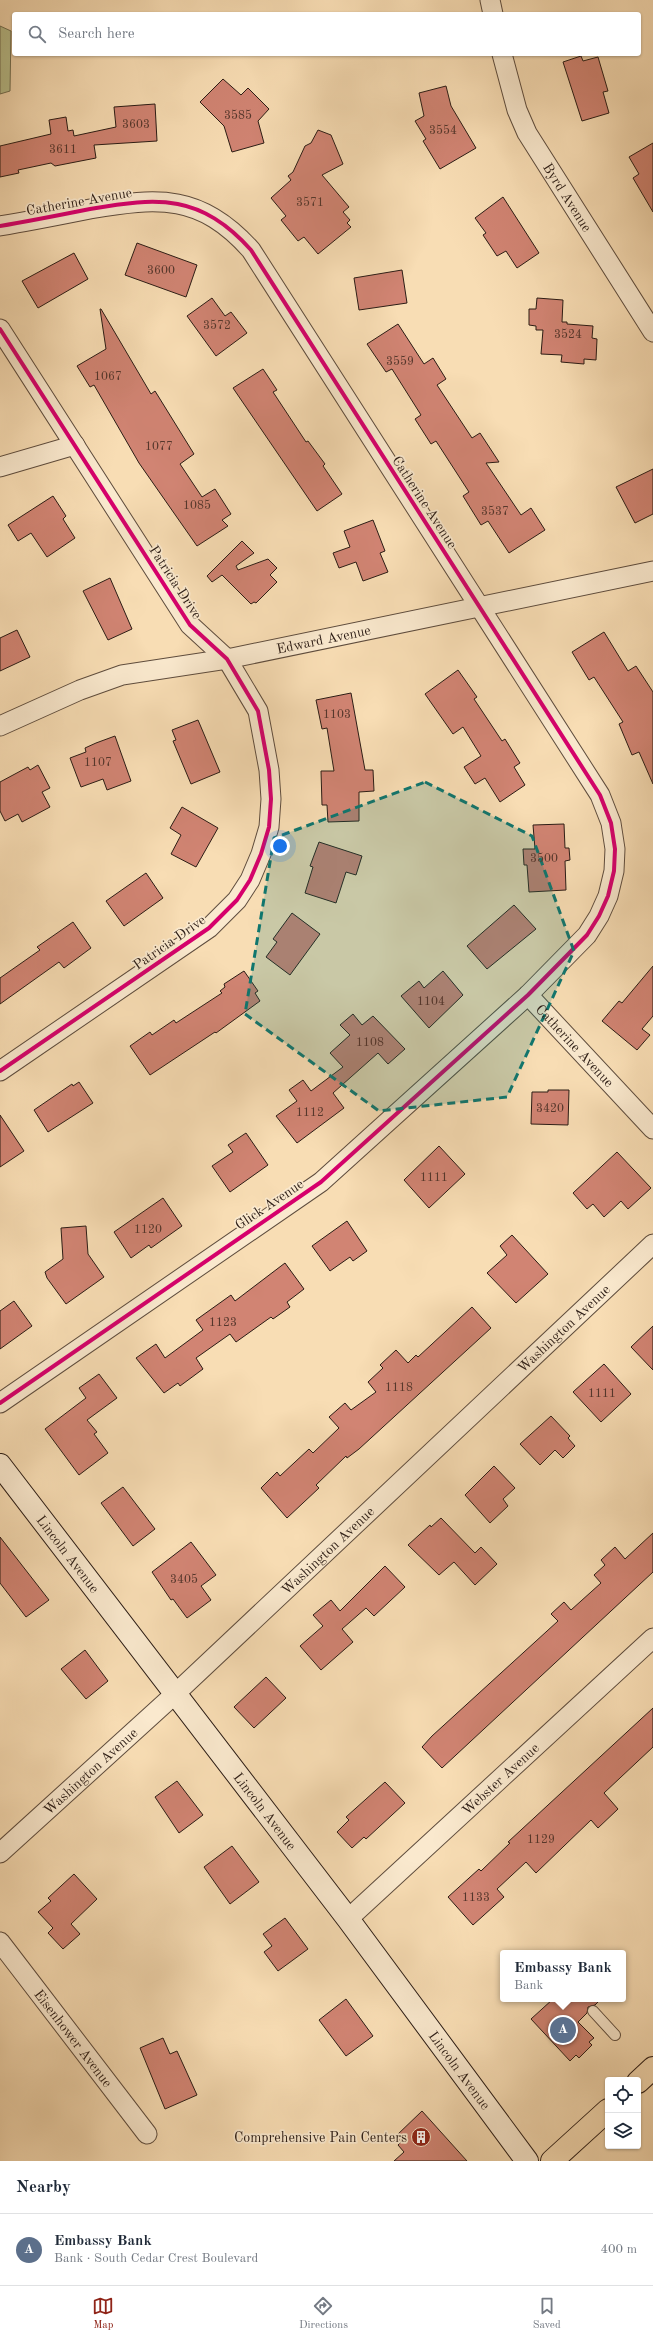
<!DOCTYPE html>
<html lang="en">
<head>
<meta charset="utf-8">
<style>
  body { margin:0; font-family:"Old Standard TT",serif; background:#f6f6f7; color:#1f2937 }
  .controls { position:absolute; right:12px; bottom:12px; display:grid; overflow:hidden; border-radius:4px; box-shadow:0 1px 3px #0004 }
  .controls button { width:36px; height:36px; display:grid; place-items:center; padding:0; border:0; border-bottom:1px solid #e0e1e3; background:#fff; color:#1f2937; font:20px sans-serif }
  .you { position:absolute; left:280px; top:846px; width:14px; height:14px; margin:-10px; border:3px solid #fff; border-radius:50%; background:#1a73e8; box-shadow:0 0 0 6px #1a73e833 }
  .badge { display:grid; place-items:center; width:26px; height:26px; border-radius:50%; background:#8f2418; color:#fff; font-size:13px; font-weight:700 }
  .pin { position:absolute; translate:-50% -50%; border:2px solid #fff; box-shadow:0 1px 4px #0006 }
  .popup { position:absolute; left:500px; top:1950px; width:126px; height:52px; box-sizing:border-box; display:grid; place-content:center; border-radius:4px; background:#fff; filter:drop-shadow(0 1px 3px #0005); font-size:13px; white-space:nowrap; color:#747a83 }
  .popup b { font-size:15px; color:#1f2937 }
  .popup::after { content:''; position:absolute; left:50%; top:100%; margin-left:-8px; border:8px solid transparent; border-top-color:#fff }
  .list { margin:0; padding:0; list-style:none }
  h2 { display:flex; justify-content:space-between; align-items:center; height:52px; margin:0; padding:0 16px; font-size:17px }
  h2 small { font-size:13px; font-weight:400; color:#747a83 }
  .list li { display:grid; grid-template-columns:26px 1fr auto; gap:12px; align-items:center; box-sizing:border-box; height:72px; padding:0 16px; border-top:1px solid #e0e1e3 }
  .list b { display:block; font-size:15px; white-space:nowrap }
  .list p { margin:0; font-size:13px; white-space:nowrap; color:#747a83 }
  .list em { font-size:13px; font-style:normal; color:#747a83 }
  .icon { flex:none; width:22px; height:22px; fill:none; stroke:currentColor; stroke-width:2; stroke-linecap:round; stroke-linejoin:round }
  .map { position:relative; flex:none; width:653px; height:2161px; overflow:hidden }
  .search { position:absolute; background:#fff; box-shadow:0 1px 3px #0004; left:12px; right:12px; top:12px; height:44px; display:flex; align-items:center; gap:10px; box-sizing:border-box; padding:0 14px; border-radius:4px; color:#747a83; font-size:15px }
  .sheet { height:124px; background:#fff }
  nav { display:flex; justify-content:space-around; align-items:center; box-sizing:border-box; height:56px; border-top:1px solid #e0e1e3; background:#fff; font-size:11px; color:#747a83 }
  nav a { display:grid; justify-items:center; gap:2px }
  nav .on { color:#8f2418 }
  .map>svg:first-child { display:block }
  .green { fill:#bac28f; stroke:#726f52 }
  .building { fill:#d18473; stroke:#2b1c15 }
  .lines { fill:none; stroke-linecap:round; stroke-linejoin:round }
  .lane-casing { stroke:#5e4c3d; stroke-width:12 }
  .street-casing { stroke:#5e4c3d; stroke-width:21 }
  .secondary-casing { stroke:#2b1c15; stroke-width:24 }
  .primary-casing { stroke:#2b1c15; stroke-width:24 }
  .lane { stroke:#fae9ce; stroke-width:10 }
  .street { stroke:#fae9ce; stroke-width:19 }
  .secondary { stroke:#fae9ce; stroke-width:22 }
  .primary { stroke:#f8ddb4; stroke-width:22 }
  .cycleway-casing { stroke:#fae9ce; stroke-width:6 }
  .cycleway { stroke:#d6006c; stroke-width:4 }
  .marked { fill:#0f766e; fill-opacity:0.2; stroke:#0f766e; stroke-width:3; stroke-dasharray:8 5; stroke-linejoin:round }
  .labels { text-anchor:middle; stroke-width:3.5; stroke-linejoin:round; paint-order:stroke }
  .number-label { font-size:12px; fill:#54362c }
  .street-label { font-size:14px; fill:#2b1c15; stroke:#fae9ce }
  .poi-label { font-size:14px; fill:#2b1c15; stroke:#fae9ce; text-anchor:end }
</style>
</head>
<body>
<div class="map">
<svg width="653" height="2161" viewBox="0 0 653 2161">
  <rect width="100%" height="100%" fill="#f8ddb4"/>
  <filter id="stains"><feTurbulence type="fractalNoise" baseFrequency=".005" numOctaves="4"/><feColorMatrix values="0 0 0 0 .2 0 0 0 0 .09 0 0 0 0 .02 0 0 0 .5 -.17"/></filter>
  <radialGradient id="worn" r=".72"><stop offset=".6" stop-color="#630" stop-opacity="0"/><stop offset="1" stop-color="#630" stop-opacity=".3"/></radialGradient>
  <path class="green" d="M0,26L11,31L10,91L0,94Z"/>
  <g class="building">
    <path d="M581,56L583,61L598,57L608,91L603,92L609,113L582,121L563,62Z"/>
    <path d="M223,79L241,95L248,88L269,109L258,121L264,143L232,152L224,126L200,102Z"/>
    <path d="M446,86L451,106L476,148L440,169L423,141L426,139L415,121L424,116L419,93Z"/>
    <path d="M155,104L157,141L94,145L96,158L55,166L51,163L18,170L19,173L0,177V146L51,134L49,120L66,117L68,131L73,130L74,136L116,127L114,107Z"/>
    <path d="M318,130L331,135L343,164L322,175L349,207L343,212L350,220L347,223L351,227L318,254L304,237L298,241L281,220L286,216L271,198L291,180L288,176L293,172L305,146L311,143Z"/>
    <path d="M653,143V212L633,178L639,174L629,157Z"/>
    <path d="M503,197L539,253L517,268L506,251L497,256L483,235L486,233L475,218Z"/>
    <path d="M137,243L197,265L186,297L125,275Z"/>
    <path d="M74,253L88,279L38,308L22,281Z"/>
    <path d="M402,270L407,303L359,310L354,278Z"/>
    <path d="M212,298L225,316L231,312L247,333L216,356L187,316Z"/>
    <path d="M537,298L563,300L562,322H567V324L593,326L592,338L597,339L596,360L584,359V364L561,362L562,355L541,354L543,330H536V326L529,325V309H536Z"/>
    <path d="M100,309H101L151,394L155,391L194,454L180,464L202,497L215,489L231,514L222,520L228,526L197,546L139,463L94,385L90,387L77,366L106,349Z"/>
    <path d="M398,324L424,364L433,358L446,379L437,385L472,438L480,433L499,462L486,463L521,515L531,508L545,530L509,553L488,521L481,525L463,496L469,492L436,441L431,444L415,419L421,415L392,369L386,372L367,344Z"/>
    <path d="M263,369L277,390L273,392L306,442L308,441L325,464L323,466L342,494L317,511L233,388Z"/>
    <path d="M653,469V514L635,523L616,487Z"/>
    <path d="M53,496L66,516L63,519L75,538L47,557L31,533L18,541L8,525Z"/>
    <path d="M373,520L385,551L380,553L388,572L363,581L356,562L339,568L333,553L350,547L344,531Z"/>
    <path d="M242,541L254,553L236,566L238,570L268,559L277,568L270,575L277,582L256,603L254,602L251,604L222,575L212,582L207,576Z"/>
    <path d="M110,578L132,629L108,640L83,591Z"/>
    <path d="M17,630L30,657L0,671V638Z"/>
    <path d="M604,632L628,671L636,666L653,692V784L639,752L632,755L619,724L623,722L594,677L589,680L572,652Z"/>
    <path d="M458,670L477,697L474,699L502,741L505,739L520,763L514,767L525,785L500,802L485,778L475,784L464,767L481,756L463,727L453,734L425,694Z"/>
    <path d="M351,693L365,770H373L374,791L359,792V821L328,822L327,805H322L321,771H334L327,728L322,729L316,700Z"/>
    <path d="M198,720L220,772L191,784L173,741L176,740L172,730Z"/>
    <path d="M115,736L131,781L107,790L103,779L81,787L70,758L86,752L85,748L96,743Z"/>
    <path d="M38,765L50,788L42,792L50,807L22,822L18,814L5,821L0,811V782L28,767L30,770Z"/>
    <path d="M182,807L218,828L196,867L171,854L181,835L170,828Z"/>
    <path d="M564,824L565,848H569L570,860L565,861L566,890L529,892L527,865H524L523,849H535L533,825Z"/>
    <path d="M319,842L362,856L356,875L346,872L336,903L305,893L313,867L310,866Z"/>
    <path d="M146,873L163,898L124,926L106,901Z"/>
    <path d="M514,905L536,929L487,969L467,946Z"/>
    <path d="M292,913L320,934L290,975L266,957L277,942L273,939Z"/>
    <path d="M73,922L91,948L64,968L59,962L0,1004V978L40,950L37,947Z"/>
    <path d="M653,966V1016L642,1029L650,1035L637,1050L602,1021L619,1001L622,1003Z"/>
    <path d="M244,971L258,991L255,993L260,1001L216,1033L215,1032L150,1075L130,1046L150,1032L152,1035L174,1020L176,1023L222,993L220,991L225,987L224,984Z"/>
    <path d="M443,971L463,995L429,1028L401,996L419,981L424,988Z"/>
    <path d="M353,1014L362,1025L373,1016L405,1049L388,1064L378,1053L333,1093L344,1108L297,1143L276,1116L297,1101L289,1090L303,1080L311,1091L343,1067L330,1053L350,1035L340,1025Z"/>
    <path d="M79,1082L93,1103L48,1132L34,1110L72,1084L73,1086Z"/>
    <path d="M548,1090H569L568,1125L531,1124L532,1092H548Z"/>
    <path d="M0,1115L24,1151L0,1167Z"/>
    <path d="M246,1133L268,1165L230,1192L212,1166L233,1152L228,1145Z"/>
    <path d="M439,1146L465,1174L429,1208L404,1180Z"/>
    <path d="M617,1152L651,1188L628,1209L621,1201L604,1217L593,1204L587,1209L573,1193Z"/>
    <path d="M163,1198L182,1226L151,1248L149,1245L131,1258L114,1232Z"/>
    <path d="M347,1221L367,1251L353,1261L350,1257L330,1271L312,1246Z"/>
    <path d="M86,1226L88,1254L104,1277L66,1304L47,1278L45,1272L63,1259L61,1228Z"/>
    <path d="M512,1235L548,1274L516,1303L487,1273L507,1255L500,1246Z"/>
    <path d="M285,1263L304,1289L287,1302L290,1307L273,1319L271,1317L236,1342L230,1334L196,1358L203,1369L180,1386L178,1383L164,1393L136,1358L156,1344L165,1358L203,1330L196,1320L231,1295L235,1301Z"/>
    <path d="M14,1301L32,1326L0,1349V1311Z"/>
    <path d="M472,1307L491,1328L359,1449L347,1458L346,1456L316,1485L319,1488L287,1518L261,1488L277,1472L280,1476L309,1449L313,1453L339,1428L329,1417L345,1403L351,1410L376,1392L368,1382L383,1368L380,1365L396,1350L408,1363L416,1355L418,1357Z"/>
    <path d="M653,1326V1370L631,1347Z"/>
    <path d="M604,1364L631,1394L601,1422L573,1392Z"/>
    <path d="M99,1374L117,1398L87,1420L97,1432L94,1434L108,1453L79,1475L45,1429L86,1398L79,1388Z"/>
    <path d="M551,1416L570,1436L568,1438L575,1446L563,1458L555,1450L540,1465L520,1444Z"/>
    <path d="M494,1466L515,1488L503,1499L508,1506L490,1523L465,1495Z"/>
    <path d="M123,1487L155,1529L133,1546L101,1503Z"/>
    <path d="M441,1518L475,1553L481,1547L497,1564L475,1585L454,1562L439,1575L408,1545L430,1525L431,1527Z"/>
    <path d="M653,1533V1572L442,1768L422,1747L432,1736L558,1621L551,1614L564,1602L571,1610L601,1583L594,1575L605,1565L601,1560L615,1547L625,1559Z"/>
    <path d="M0,1537L49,1600L26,1617L0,1583Z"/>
    <path d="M191,1542L216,1575L201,1586L211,1600L187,1618L173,1599L171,1600L152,1572Z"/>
    <path d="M385,1566L405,1587L374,1616L366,1608L342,1629L353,1642L321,1670L300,1646L323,1626L313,1615L331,1600L340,1611Z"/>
    <path d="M85,1650L108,1681L86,1699L61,1669Z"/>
    <path d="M266,1677L286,1698L254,1728L234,1707Z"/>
    <path d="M653,1708V1747L604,1793L618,1809L598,1828L591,1820L536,1873L526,1862L497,1889L504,1897L473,1925L448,1897L479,1869L481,1871L510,1843L508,1842Z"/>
    <path d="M177,1781L203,1815L179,1833L155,1797Z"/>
    <path d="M385,1782L405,1803L366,1839L364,1837L352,1848L337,1832L349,1820L346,1817Z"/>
    <path d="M232,1846L259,1882L230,1904L204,1867Z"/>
    <path d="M74,1874L97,1899L71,1924L80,1934L63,1949L48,1933L53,1928L38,1912L51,1901L48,1898Z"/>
    <path d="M285,1918L308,1949L278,1971L264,1952L272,1946L263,1934Z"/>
    <path d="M346,1999L373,2036L346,2056L319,2020Z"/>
    <path d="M553,1999H601L595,2005L588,2007L587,2013L578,2022L594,2038L589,2042L592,2045L579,2058L576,2055L570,2061L531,2019Z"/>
    <path d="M163,2038L170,2054L177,2051L197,2095L165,2109L140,2048Z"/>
    <path d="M422,2111L467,2161H394L404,2152L398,2145L401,2142L396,2136Z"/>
  </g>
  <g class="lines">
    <defs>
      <path id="lane" d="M593,2011L615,2035"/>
      <g id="street">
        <path d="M490,0L493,14"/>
        <path id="s1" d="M502,54L517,110L527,133L653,332"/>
        <path d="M0,226C30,221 60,215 90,209C159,197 201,194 251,250L600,795L611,823L615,849L614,871L608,896L599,916L587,935L528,995L321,1182L0,1403"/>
        <path d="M0,329L190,625L227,659L258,711L269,770L271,799L269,827L261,854L250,880L237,900L209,928L0,1071"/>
        <path d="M0,467L75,445"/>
        <path id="s2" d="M0,726L80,690L122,675L227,659L653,571"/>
        <path id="s3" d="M528,995L653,1129"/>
        <path id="s4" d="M0,1853L175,1694L653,1244"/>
        <path id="s5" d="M348,1919L653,1638"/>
        <path id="s6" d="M0,1942L147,2134"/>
      </g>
      <g id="secondary">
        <path id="s7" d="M0,1465L348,1919L527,2161"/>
      </g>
      <g id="primary">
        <path d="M638,2082L653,2068"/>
        <path d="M552,2161L608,2110"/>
      </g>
    </defs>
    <use href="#lane" class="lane-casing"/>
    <use href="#street" class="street-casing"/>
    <use href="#secondary" class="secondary-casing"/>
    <use href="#primary" class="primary-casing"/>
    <use href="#lane" class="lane"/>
    <use href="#street" class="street"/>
    <use href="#secondary" class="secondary"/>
    <use href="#primary" class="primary"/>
    <defs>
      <g id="cycleway">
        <path d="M0,226C30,221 60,215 90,209C159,197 201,194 251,250L600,795L611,823L615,849L614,871L608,896L599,916L587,935L528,995L321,1182L0,1403"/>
        <path d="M0,329L190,625L227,659L258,711L269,770L271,799L269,827L261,854L250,880L237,900L209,928L0,1071"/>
      </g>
    </defs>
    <use href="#cycleway" class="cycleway-casing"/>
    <use href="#cycleway" class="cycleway"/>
  </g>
  <path class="marked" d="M425,782L532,836L574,951L507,1097L379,1111L245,1014L274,838Z"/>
  <defs>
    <symbol id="building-disc" viewBox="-11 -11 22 22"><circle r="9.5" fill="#8f2418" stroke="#fae9ce"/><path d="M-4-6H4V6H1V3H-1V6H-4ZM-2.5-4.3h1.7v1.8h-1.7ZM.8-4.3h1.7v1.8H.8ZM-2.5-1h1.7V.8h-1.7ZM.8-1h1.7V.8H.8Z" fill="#fff"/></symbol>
  </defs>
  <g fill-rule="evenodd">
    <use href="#building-disc" x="410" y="2126" width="22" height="22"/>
  </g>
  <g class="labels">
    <g class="number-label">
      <text x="238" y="119">3585</text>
      <text x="136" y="128">3603</text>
      <text x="443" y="134">3554</text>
      <text x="63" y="153">3611</text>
      <text x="310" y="206">3571</text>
      <text x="161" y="274">3600</text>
      <text x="217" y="329">3572</text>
      <text x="568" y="338">3524</text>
      <text x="400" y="365">3559</text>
      <text x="108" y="380">1067</text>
      <text x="159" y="450">1077</text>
      <text x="197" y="509">1085</text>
      <text x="495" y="515">3537</text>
      <text x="337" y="718">1103</text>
      <text x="98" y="766">1107</text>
      <text x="544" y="862">3500</text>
      <text x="431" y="1005">1104</text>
      <text x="370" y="1046">1108</text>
      <text x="550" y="1112">3420</text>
      <text x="310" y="1116">1112</text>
      <text x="434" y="1181">1111</text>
      <text x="148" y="1233">1120</text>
      <text x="223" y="1326">1123</text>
      <text x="399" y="1391">1118</text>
      <text x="602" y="1397">1111</text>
      <text x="184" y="1583">3405</text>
      <text x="541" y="1843">1129</text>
      <text x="476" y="1901">1133</text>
    </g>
    <g class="street-label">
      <text dy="5" stroke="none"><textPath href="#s1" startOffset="159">Byrd Avenue</textPath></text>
      <text transform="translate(79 201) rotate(-10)" y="5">Catherine Avenue</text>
      <text transform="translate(425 502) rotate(57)" y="5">Catherine Avenue</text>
      <text transform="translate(176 582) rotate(57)" y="5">Patricia Drive</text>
      <text dy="5" stroke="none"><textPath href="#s2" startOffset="337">Edward Avenue</textPath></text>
      <text transform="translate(169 942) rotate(-35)" y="5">Patricia Drive</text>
      <text dy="5" stroke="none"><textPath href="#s3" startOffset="69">Catherine Avenue</textPath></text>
      <text transform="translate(269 1204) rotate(-34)" y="5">Glick Avenue</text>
      <text dy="5" stroke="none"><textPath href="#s4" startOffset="770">Washington Avenue</textPath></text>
      <text dy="5" stroke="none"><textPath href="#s4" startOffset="446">Washington Avenue</textPath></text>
      <text dy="5" stroke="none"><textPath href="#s7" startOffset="112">Lincoln Avenue</textPath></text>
      <text dy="5" stroke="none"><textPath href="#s4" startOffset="122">Washington Avenue</textPath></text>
      <text dy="5" stroke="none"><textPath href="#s5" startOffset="207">Webster Avenue</textPath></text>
      <text dy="5" stroke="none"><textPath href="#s7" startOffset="436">Lincoln Avenue</textPath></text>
      <text dy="5" stroke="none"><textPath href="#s6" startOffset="121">Eisenhower Avenue</textPath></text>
      <text dy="5" stroke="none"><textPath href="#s7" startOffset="760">Lincoln Avenue</textPath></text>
    </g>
    <g class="poi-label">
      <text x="407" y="2142">Comprehensive Pain Centers</text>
    </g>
  </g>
  <rect width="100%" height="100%" filter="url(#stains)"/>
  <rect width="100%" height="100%" fill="url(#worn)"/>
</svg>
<div class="controls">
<button><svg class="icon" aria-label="locate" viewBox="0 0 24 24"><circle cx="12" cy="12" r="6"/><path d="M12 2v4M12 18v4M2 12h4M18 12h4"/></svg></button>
<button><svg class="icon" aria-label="layers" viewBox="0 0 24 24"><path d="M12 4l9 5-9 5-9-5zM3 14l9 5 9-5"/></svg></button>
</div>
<div class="you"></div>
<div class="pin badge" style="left:563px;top:2030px;background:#5c6f8a">A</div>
<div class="popup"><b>Embassy Bank</b>Bank</div>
<div class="search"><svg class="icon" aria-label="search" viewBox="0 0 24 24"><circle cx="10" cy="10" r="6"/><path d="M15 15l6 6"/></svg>Search here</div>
</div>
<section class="sheet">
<h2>Nearby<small></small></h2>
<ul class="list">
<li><span class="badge" style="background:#5c6f8a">A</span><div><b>Embassy Bank</b><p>Bank · South Cedar Crest Boulevard</p></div><em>400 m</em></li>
</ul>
</section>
<nav>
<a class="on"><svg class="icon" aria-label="map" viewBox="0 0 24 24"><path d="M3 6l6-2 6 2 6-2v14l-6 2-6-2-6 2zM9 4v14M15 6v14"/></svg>Map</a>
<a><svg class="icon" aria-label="directions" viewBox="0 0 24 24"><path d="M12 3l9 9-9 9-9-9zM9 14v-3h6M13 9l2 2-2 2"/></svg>Directions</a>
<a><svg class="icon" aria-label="saved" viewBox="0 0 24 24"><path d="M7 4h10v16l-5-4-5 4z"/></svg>Saved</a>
</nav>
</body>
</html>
